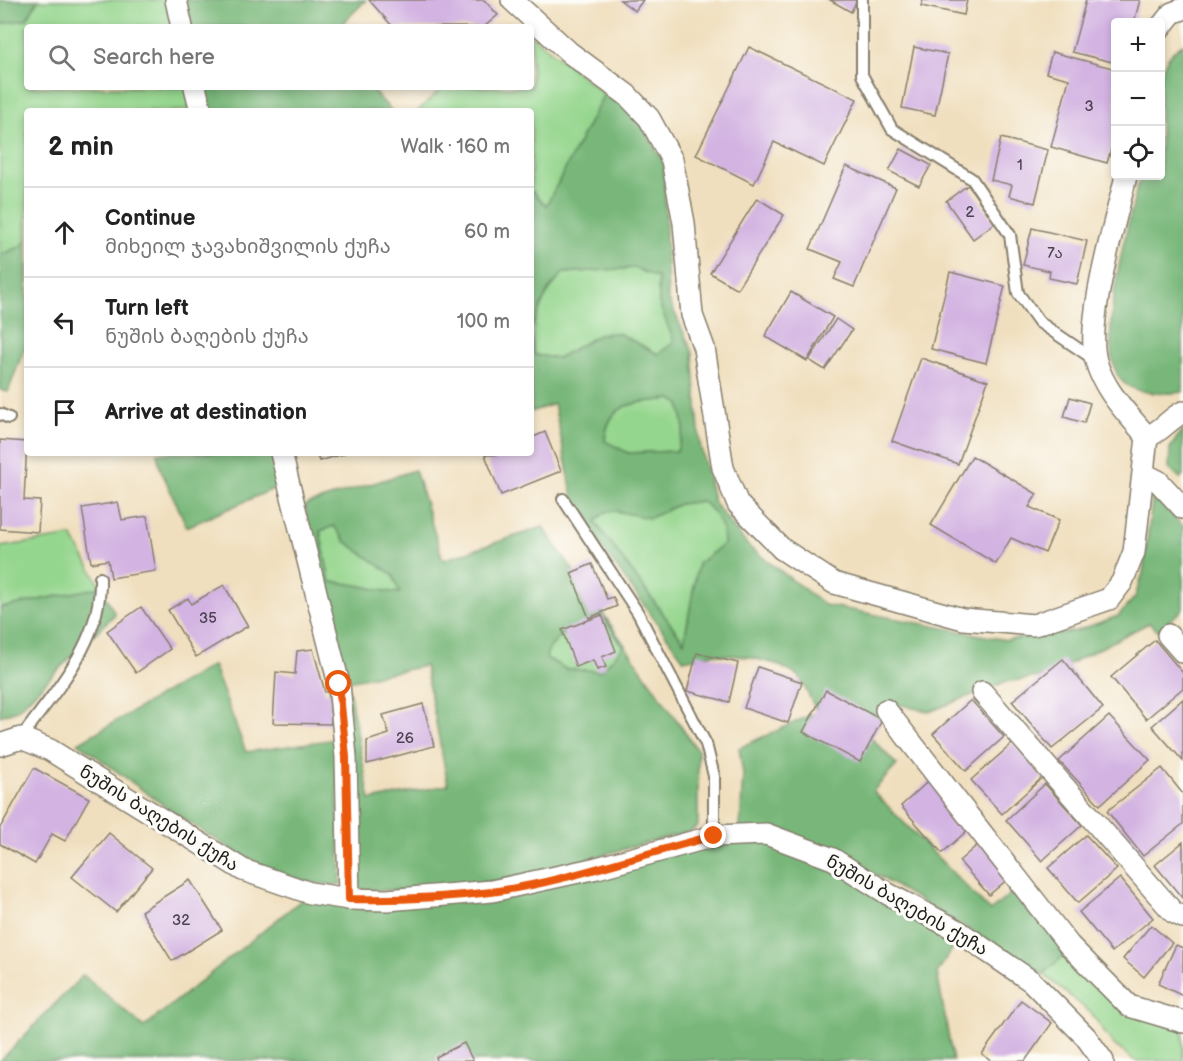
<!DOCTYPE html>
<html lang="en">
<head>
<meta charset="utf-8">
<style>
  body { margin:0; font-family:"Balsamiq Sans","Noto Sans Georgian",sans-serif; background:#f2f2f2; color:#222 }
  .controls { position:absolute; right:18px; top:18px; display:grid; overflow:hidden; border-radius:6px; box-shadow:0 3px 9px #0003 }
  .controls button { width:54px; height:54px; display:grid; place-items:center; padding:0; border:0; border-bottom:2px solid #e0e0e0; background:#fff; color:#222; font:30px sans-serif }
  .stop { position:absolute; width:18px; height:18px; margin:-14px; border:4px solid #ea580c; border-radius:50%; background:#fff }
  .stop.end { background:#ea580c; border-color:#fff; box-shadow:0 2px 6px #0008 }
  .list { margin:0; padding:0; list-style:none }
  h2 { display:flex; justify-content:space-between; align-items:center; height:78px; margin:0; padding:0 24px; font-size:26px }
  h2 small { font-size:20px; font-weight:400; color:#767676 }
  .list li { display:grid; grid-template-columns:39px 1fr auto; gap:18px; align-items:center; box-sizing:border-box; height:90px; padding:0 24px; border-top:2px solid #e0e0e0 }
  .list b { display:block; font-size:22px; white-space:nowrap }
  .list p { margin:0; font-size:20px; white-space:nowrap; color:#767676 }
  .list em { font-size:20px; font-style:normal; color:#767676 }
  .icon { flex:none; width:33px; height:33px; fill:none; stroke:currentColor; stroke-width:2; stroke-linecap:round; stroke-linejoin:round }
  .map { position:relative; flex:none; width:1183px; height:1061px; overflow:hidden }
  .search { position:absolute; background:#fff; box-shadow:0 3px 9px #0003; left:24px; top:24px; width:510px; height:66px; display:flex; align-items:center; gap:15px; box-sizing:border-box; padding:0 21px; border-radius:6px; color:#767676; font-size:22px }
  .panel { position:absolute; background:#fff; box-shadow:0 3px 9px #0003; left:24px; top:108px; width:510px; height:348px; border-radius:6px }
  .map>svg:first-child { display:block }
  .green { fill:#95d68e; stroke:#587955; stroke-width:1.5 }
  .forest { fill:#78b779; stroke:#4a6a4a; stroke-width:1.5; fill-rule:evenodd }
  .building { fill:#d3b3e2 }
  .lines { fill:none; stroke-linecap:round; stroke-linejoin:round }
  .lane-casing { stroke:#867e6d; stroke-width:14 }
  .street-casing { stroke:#867e6d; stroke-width:24 }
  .lane { stroke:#fff; stroke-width:10 }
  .street { stroke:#fff; stroke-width:21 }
  .route { stroke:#ea580c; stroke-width:8 }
  .labels { text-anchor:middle; stroke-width:6; stroke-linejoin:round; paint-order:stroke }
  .number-label { font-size:15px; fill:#4a424e }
  .street-label { font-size:18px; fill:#1c1c1c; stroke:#fdfcf7 }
</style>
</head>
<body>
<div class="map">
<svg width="1183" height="1061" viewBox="0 0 1183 1061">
  <rect width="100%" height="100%" fill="#fdfcf7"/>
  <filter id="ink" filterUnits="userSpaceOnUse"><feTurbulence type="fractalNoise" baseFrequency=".0167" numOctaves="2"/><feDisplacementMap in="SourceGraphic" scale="12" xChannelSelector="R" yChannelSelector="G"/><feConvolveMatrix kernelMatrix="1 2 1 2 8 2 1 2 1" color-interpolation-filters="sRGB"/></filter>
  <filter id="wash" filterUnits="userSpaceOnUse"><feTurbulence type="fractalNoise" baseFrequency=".008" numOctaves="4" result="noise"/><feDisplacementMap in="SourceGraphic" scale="24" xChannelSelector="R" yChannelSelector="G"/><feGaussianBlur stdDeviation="1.35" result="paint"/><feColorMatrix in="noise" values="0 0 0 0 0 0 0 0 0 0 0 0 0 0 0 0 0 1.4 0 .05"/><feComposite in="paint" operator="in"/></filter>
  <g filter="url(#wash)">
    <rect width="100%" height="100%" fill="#f0dfbe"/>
    <g class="green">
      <path d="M38,0H166L172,27H27V87H186L191,108L181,111H27V240L22,246L0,255V24L27,19Z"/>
      <path d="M531,35L604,94L546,206L531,190V111H418L443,87H531Z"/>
      <path d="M635,268L658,278L659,303L675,342L658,354L618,333L600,334L558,358L534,355C528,322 542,298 563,273Z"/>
      <path d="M671,399L680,404L684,429L677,451L628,453L605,442C607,400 638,403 671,399Z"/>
      <path d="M702,501C717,514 724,525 724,544L698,564L684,642L595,522L605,512L615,511L650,518L679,504Z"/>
      <path d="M334,526L346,542L393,575L400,593C376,591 355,582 330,582L320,531Z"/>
      <path d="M72,536L101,587L0,608V547Z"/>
      <path d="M605,619L624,647L601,671L566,669L546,658L548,650L561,635L576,634Z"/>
      <path d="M1070,950L1130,1013L1183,1030V1061H1135L1113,1044L1091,1013L1043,974Z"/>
    </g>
    <g class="forest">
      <path d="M0,0H38L27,19L0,24Z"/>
      <path d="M184,0H366L339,27H190Z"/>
      <path d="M1183,44V392C1165,394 1141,395 1125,384C1089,357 1131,215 1140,176H1160V79C1164,63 1168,53 1183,44Z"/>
      <path d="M202,87H369L392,111H207Z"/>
      <path d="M604,94L623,104L642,126L664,163L668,298L693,353L700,444L714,503L748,546L825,605L1006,640L1076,631L1118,616L1135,597L1143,573L1153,495L1183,526V609L1158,631L1149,623L1046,676L1005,682L929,712L902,705L865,731L897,765L873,791L990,911L1016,889L1070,950L1043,974L828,846L740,828L743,774L739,748L817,712L799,676L776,664L748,657L713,654L684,660L576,512L554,404L531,412V340L534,355L558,358L600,334L618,333L658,354L674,342L659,303L658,278L635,268L563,273L548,291L531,328V190L546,206ZM671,399L680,404L684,429L677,451L628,453L605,441C607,400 638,403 671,399ZM702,501C716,513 724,525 724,544L698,564L684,642L595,522L605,512L615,511L650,518L679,504Z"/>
      <path d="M27,240V341L8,392L0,390V255L22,246Z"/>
      <path d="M1183,429V476L1180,478L1169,469L1170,448Z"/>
      <path d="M157,453H272L280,486L187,527L160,468Z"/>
      <path d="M415,470L443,560L543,527L698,751V826L691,831C582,859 471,899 357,889L305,505ZM334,526L346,542L393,575L400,593C376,591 355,582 330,582L320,531ZM605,619L623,647L601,671L566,669L546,658L548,650L561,635L576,634ZM425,666L448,785L370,800L347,681Z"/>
      <path d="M101,587L115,614L17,710L0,716V608Z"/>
      <path d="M213,665L246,752L336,739L341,884C270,894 138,785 78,743Z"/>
      <path d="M766,834L888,894L953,948L937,973L953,1061H0L83,975L144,1027L310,893L387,900Z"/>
    </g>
    <g id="blocks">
      <g class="building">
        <path d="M369,0H484L498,15L484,27H393Z"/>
        <path d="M620,0H643L635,11Z"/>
        <path d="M830,0H857L851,12Z"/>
        <path d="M923,0H967L964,15L921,6Z"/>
        <path d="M1086,0H1140L1134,22H1116V63L1072,52Z"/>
        <path d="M749,47L857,99L824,166L774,142L754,184L696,155Z"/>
        <path d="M914,47L948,54L935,115L902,108Z"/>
        <path d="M1052,52L1116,69V132L1107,163L1051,147L1069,79L1046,73Z"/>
        <path d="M1001,138L1048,150L1035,203L1009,196L1012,185L991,180Z"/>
        <path d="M901,149L931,165L919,186L889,171Z"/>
        <path d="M846,166L896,188L854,287L834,279L842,262L810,249Z"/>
        <path d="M968,185L995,223L973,239L946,201Z"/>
        <path d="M757,198L784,215L737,289L710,273Z"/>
        <path d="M1032,228L1087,241L1077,284L1049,278L1050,271L1023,265Z"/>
        <path d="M950,272L1005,286L986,363L931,349Z"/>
        <path d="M791,292L833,317L807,361L765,336Z"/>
        <path d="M836,319L852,330L825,370L809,360Z"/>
        <path d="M921,358L988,381L958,464L892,441Z"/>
        <path d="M1070,397L1090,403L1084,423L1064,417Z"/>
        <path d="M545,432L561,471L501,495L485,455L531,453V438Z"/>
        <path d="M0,440L27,442L24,500L40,501L38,532L0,529Z"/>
        <path d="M316,453H344V454L319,461Z"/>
        <path d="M972,456L1037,494L1029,507L1059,520L1045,553L1011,538L996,564L931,525Z"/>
        <path d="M118,502L122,520L147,516L156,571L111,578L108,560L91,563L82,508Z"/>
        <path d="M592,564L607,599L613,597L617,606L589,618L571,573Z"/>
        <path d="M224,585L248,626L196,657L168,610L188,598L191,604Z"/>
        <path d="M141,607L170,649L136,673L107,631Z"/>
        <path d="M602,615L616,651L602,657L606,667L597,670L593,660L576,667L562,630Z"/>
        <path d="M1155,640L1183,673V688L1146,719L1111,677Z"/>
        <path d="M313,649L325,692L331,693V724L273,723L276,672L295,674L297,651Z"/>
        <path d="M697,653L738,663L729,702L687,691Z"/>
        <path d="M1063,659L1103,708L1052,749L1012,701Z"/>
        <path d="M758,667L802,682L788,723L744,708Z"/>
        <path d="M826,690L882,720L860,762L803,732Z"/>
        <path d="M1183,699V761L1152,726Z"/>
        <path d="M971,700L1004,737L966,771L933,734Z"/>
        <path d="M423,704L434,746L367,764V741L389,734L383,715Z"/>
        <path d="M1109,716L1150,760L1100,805L1059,761Z"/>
        <path d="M1013,743L1043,777L1002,814L971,780Z"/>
        <path d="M34,768L89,798L65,841L52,834L35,864L0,844V828Z"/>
        <path d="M1162,768L1183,794V824L1143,856L1107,811Z"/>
        <path d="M935,775L978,821L942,853L901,806Z"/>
        <path d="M1045,784L1082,825L1042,861L1006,820Z"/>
        <path d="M109,833L152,868L116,912L72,877Z"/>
        <path d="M991,833L1022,867L989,895L959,861Z"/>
        <path d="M1086,835L1117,869L1078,903L1048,868Z"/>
        <path d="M1183,842V899L1155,865Z"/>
        <path d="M1120,878L1153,918L1112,952L1079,912Z"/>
        <path d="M190,880L222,930L172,961L141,911Z"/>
        <path d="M1151,925L1172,943L1144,977L1123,959Z"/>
        <path d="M1176,945L1183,948V996L1158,984Z"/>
        <path d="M1021,1000L1052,1023L1025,1061H992L982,1054Z"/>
        <path d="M464,1043L473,1061H437L436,1057Z"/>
      </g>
    </g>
  </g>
  <g filter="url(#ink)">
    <use href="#blocks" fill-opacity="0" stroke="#867e6d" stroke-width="1.5"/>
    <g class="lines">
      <defs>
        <g id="lane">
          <path d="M862,0V75L892,129L972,179L1010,235L1018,293L1039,322L1095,360"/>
          <path d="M0,414L9,418"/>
          <path d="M563,499L638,613L706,744L714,776V836"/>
          <path d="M21,738C56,689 102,642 100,578"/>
        </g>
        <g id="street">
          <path d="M176,0L182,27"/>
          <path d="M512,0L570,53L627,95L649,118L672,160L684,223L692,315L704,348L723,468L738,504L782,549L834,583L963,619L1034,625L1109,599L1122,582L1134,552L1147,437C1128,414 1104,391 1096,361C1085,320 1116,220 1126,176"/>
          <path d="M1160,28L1172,13L1183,9"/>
          <path d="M195,87L201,111"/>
          <path d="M1147,437C1162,431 1169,419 1183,412"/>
          <path d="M281,453L339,684L346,757L349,899"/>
          <path d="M1144,474L1158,481L1183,508"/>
          <path d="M1168,635L1183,652"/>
          <path d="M982,692L1173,912L1183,917"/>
          <path d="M886,710L1069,945L1129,1006L1183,1022"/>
          <path d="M0,745L21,738L50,750L243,870L310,893L349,899L387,900L492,891L597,868L714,836L766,834L833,859L888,894L955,929L1031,981L1086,1037L1103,1061"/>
        </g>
      </defs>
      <use href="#lane" class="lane-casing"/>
      <use href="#street" class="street-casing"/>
      <use href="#lane" class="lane"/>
      <use href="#street" class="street"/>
    </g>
  </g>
  <g class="lines" filter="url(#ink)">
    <path class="route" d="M339,684L346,757L349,899C396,900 444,898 491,892C566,882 640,854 714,836"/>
  </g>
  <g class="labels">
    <g class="number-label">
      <text x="1089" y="111">3</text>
      <text x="1020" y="170">1</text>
      <text x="970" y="217">2</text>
      <text x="1055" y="258">7ა</text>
      <text x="208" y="623">35</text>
      <text x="405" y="743">26</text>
      <text x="181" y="925">32</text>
    </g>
    <g class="street-label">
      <text transform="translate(159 818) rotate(32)" y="6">ნუშის ბაღების ქუჩა</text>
      <text transform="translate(907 905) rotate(30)" y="6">ნუშის ბაღების ქუჩა</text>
    </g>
  </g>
</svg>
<div class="controls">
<button>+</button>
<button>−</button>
<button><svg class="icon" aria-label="locate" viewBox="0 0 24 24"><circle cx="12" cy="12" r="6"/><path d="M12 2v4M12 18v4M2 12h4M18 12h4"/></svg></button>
</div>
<div class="stop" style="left:339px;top:684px"></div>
<div class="stop end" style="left:714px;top:836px"></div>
<div class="search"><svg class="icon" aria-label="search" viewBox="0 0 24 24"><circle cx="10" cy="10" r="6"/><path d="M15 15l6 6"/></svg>Search here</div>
<section class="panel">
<h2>2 min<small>Walk · 160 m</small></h2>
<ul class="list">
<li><svg class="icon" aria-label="ahead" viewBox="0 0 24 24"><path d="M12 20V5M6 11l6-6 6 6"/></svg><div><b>Continue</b><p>მიხეილ ჯავახიშვილის ქუჩა</p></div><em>60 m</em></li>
<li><svg class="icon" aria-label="left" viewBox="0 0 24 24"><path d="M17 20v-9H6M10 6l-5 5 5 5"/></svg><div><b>Turn left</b><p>ნუშის ბაღების ქუჩა</p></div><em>100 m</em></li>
<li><svg class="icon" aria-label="arrive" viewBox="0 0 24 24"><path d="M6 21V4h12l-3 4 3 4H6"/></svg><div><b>Arrive at destination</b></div></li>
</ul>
</section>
</div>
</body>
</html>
